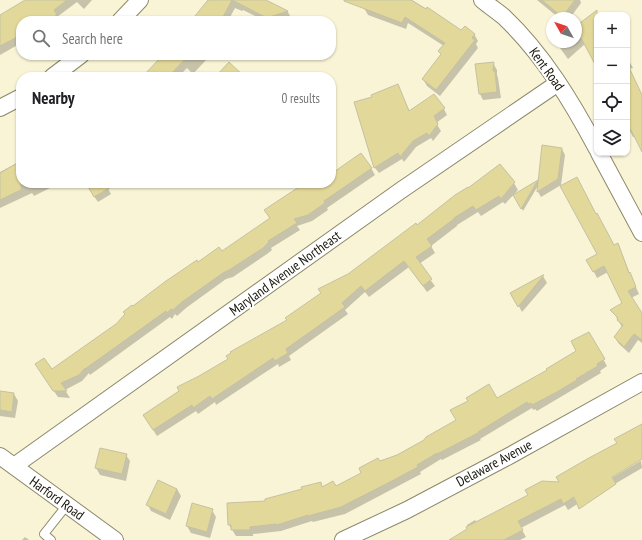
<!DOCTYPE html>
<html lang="en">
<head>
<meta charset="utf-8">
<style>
  body { margin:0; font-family:"PT Sans Narrow",sans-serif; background:#f2f2f2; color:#202124 }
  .controls { position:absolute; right:12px; top:12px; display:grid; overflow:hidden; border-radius:8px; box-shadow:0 1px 3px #0004 }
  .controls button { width:36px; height:36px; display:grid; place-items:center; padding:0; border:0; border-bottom:1px solid #e0e0e0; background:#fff; color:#202124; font:20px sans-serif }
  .compass { position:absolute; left:546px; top:12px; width:36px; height:36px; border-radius:50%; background:#fff; box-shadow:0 1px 3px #0004; rotate:310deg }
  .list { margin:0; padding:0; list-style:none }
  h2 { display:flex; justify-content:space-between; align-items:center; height:52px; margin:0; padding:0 16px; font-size:17px }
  h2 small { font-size:13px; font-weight:400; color:#757577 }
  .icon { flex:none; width:22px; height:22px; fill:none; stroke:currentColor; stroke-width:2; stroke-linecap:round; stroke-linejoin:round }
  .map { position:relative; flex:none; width:642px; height:540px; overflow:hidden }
  .search { position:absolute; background:#fff; box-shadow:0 1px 3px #0004; left:16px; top:16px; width:320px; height:44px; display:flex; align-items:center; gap:10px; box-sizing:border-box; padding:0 14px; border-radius:16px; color:#757577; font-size:15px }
  .panel { position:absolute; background:#fff; box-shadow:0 1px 3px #0004; left:16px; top:72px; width:320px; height:116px; border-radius:16px }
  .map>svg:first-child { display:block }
  .shadow { fill:#0003 }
  .building { fill:#e2d899; stroke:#c5c1a3 }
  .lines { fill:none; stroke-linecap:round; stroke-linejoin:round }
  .service-casing { stroke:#8c886b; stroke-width:10 }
  .minor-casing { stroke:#8c886b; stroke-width:18 }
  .service { stroke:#fff; stroke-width:8 }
  .minor { stroke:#fff; stroke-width:16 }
  .labels { text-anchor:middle; stroke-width:4; stroke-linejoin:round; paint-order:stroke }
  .street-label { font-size:14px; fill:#18160b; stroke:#fff }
</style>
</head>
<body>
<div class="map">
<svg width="642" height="540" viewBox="0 0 642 540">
  <rect width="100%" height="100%" fill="#f8f4d5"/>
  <g class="shadow">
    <path d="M32,0H92L84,9L77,2L57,17L58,19L56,21H21V43L0,55V16Z"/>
    <path d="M213,0H264L288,12L291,18L282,21H265L243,10L242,11L235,8L228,21H197Z"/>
    <path d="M348,0H412L462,31L474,34L478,41L476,44L478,48L440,96L427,86L423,79L442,55L439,51L444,46L408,23L406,29L368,15L364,8Z"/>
    <path d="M537,0H580L581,3L570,18H559Z"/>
    <path d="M596,12L598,15H597V65L585,44L568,59L560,48L566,42H576V27Z"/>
    <path d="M165,55H203L206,60L193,74L187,68L178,77H145Z"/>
    <path d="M627,57L633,68L629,69L642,95V150L635,137H633L627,125Z"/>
    <path d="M493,63L497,70V75L498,78L501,98L483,100L480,94Z"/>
    <path d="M398,86L410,112L444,109L447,115L436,123L441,131L433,141L431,138L416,147L404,162L402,159L379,173L375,168L355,103L373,97Z"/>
    <path d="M543,146L562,149L565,155L561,185L541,197L538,192Z"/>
    <path d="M21,161V183H60L34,196L32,193L0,208V172Z"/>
    <path d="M371,168L375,175L327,208L328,210L312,221L297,226L300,230L271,248L272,250L267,254L233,277L226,279L186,308L177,316L175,314L172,319L170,317L90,375L89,373L82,381L65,390L70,398L58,397L40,371H51L117,325L133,308L198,263L222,253L270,219L265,210L307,183H331V175Z"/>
    <path d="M537,181L539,184L523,211L515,195Z"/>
    <path d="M85,183H105L111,194L98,202Z"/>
    <path d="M514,183L518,190L505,204L503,202L481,216L478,212L457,225V226L431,246L435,253L419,264L435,286L427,292L409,267L369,297L365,292L345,310L348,314L289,356L291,360L279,367L278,364L216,405L215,402L198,414L196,411L157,436L148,422L229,359L288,320L348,275L417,227Z"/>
    <path d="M596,216L614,246L618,244L621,251L630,274L639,294L631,298L642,314V343L638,340L629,353L619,344L615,338L622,327L612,310L623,303L608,272L597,278L588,260L598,255Z"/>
    <path d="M543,276L547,283L522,312L512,293Z"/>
    <path d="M589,333L607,366L600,371L601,373L537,411L535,409L533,410L532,408L480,439L481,440L442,460L441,459L420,472L421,474L345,514L313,522L312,521L281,531L253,534V536H236L229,525L267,502L320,483L322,488L336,487L363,473L379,462L398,456L548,371L578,352Z"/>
    <path d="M0,392L14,394L18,401L15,418L0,416Z"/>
    <path d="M642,425V458L574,498V500L642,460L641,461L642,468L579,505V503L568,510L565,505L521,528L526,537L520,540H464L468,529L467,525L475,520L477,523L561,483L618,444Z"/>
    <path d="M126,455L130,461L126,481L100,475L96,468Z"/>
    <path d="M177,489L181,496L170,520L151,511L148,505Z"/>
    <path d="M212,510L216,517L210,538L191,533L187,526Z"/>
    <path d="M25,537L29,540H22Z"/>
  </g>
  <g class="building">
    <path d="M25,0H67L54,10L57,15L47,21H21V35L0,46V15Z"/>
    <path d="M208,0H266L288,11L267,18L232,0L221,21H201L195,16Z"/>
    <path d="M344,0H411L426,9L427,7L461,30L465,26L475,34L472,38L475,40L436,90L422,79L441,54L438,51L445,43L405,17L402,23L344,1Z"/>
    <path d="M542,0H575L562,17Z"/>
    <path d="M597,10V68L581,38L576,43V26Z"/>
    <path d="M163,55H189L168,77H142Z"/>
    <path d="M229,62L245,77H215Z"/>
    <path d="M494,62L493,71H495L497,92L479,94L475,64Z"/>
    <path d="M627,63L642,95V152L631,130L627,132Z"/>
    <path d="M398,84L409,111L434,94L445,108L434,116L438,124L429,136L427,133L413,141L400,157L398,153L374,168L354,102L372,97L371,95Z"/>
    <path d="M542,145L562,148L558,179L537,192Z"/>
    <path d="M361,153L372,168L324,201L325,203L308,215L294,219L297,223L268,241L269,242L263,248L229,270L223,273L182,302L173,310L171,309L167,313L166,311L85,369V368L79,375L61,383L67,391H53L35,364L44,358L52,369L116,324L125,314L123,312L132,305L133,306L166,281L197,260L198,262L219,247L222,251L270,218L264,210L305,183H331V174Z"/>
    <path d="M21,161V190L0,200V173Z"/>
    <path d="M500,164L515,182L501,199L499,196L476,210L473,206L454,218V219L427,239L432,246L416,257L432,279L423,286L404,261L365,291L361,286L342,303L345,307L286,349L288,353L275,361L273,358L212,399L210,396L193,408L192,405L153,430L143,415L179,391L177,387L199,376L228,359L226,356L231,353L230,352L287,320L285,318L321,293L318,289L348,274L416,223L417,225L455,195L468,187V188Z"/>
    <path d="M577,177L596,214L597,213L614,245L618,243L629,273L630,272L636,287L628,291L642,313V340L634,334L624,347L614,337L623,325L617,320L618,318L610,310L622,303L604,266L593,272L586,260L597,254L560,186Z"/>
    <path d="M538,180L521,209L513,195Z"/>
    <path d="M86,183H118L94,197Z"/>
    <path d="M543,275H544L518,307L510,293Z"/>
    <path d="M589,332L605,359L597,364L598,366L576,379L577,380L555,393L532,405L531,403L528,404L527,402L478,432V433L437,454V453L417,465L418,467L388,483L341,507L308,516V515L277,525L276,524L250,527V530H231V525H228L227,503L265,501V499L302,489L301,487L321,482L322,487L333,481L336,486L361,473L359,468L378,458L380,461L397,455L424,440L426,437L456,420L450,410L468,401L466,398L489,384L497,398L547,370L546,369L576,351L571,341Z"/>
    <path d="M0,391L14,393L12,412L0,410Z"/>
    <path d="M642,424V459L612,477L616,484L579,509L574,497L563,504L561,499L518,521L523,530L504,540H449L467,529L466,527L528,495L525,490L542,481L559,482L556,477L587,459L617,443L614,439Z"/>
    <path d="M100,448L127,454L122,474L95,468Z"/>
    <path d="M158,480L177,489L166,514L146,505Z"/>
    <path d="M192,503L213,509L207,532L186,526Z"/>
  </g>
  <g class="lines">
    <defs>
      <path id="service" d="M51,540L44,534L67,505"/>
      <g id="minor">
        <path d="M482,0C489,6 497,11 504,17C543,54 572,102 597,149"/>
        <path d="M120,21L140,0"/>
        <path d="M52,77L81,55"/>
        <path d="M0,108L21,97"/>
        <path d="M599,153L642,233"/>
        <path d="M0,456L115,540"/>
        <path d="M14,466L400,191L558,83"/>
        <path d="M343,540L407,510L511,455L642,382"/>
      </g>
    </defs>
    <use href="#service" class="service-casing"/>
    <use href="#minor" class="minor-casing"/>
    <use href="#service" class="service"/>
    <use href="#minor" class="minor"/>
  </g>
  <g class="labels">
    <g class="street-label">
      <text transform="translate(547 69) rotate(54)" y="5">Kent Road</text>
      <text transform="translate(285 273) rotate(-36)" y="5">Maryland Avenue Northeast</text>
      <text transform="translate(494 463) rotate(-28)" y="5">Delaware Avenue</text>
      <text transform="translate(57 498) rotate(36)" y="5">Harford Road</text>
    </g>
  </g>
</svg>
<div class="controls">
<button>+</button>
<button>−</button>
<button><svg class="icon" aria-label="locate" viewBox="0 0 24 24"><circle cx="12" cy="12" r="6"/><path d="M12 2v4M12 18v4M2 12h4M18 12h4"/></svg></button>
<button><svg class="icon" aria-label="layers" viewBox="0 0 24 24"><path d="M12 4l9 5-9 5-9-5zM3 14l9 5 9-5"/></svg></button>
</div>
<svg class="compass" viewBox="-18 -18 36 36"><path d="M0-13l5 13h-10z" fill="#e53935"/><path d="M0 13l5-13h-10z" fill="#757577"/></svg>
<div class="search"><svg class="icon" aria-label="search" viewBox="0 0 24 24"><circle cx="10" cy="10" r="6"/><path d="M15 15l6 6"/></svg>Search here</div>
<section class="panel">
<h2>Nearby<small>0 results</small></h2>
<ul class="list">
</ul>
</section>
</div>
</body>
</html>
